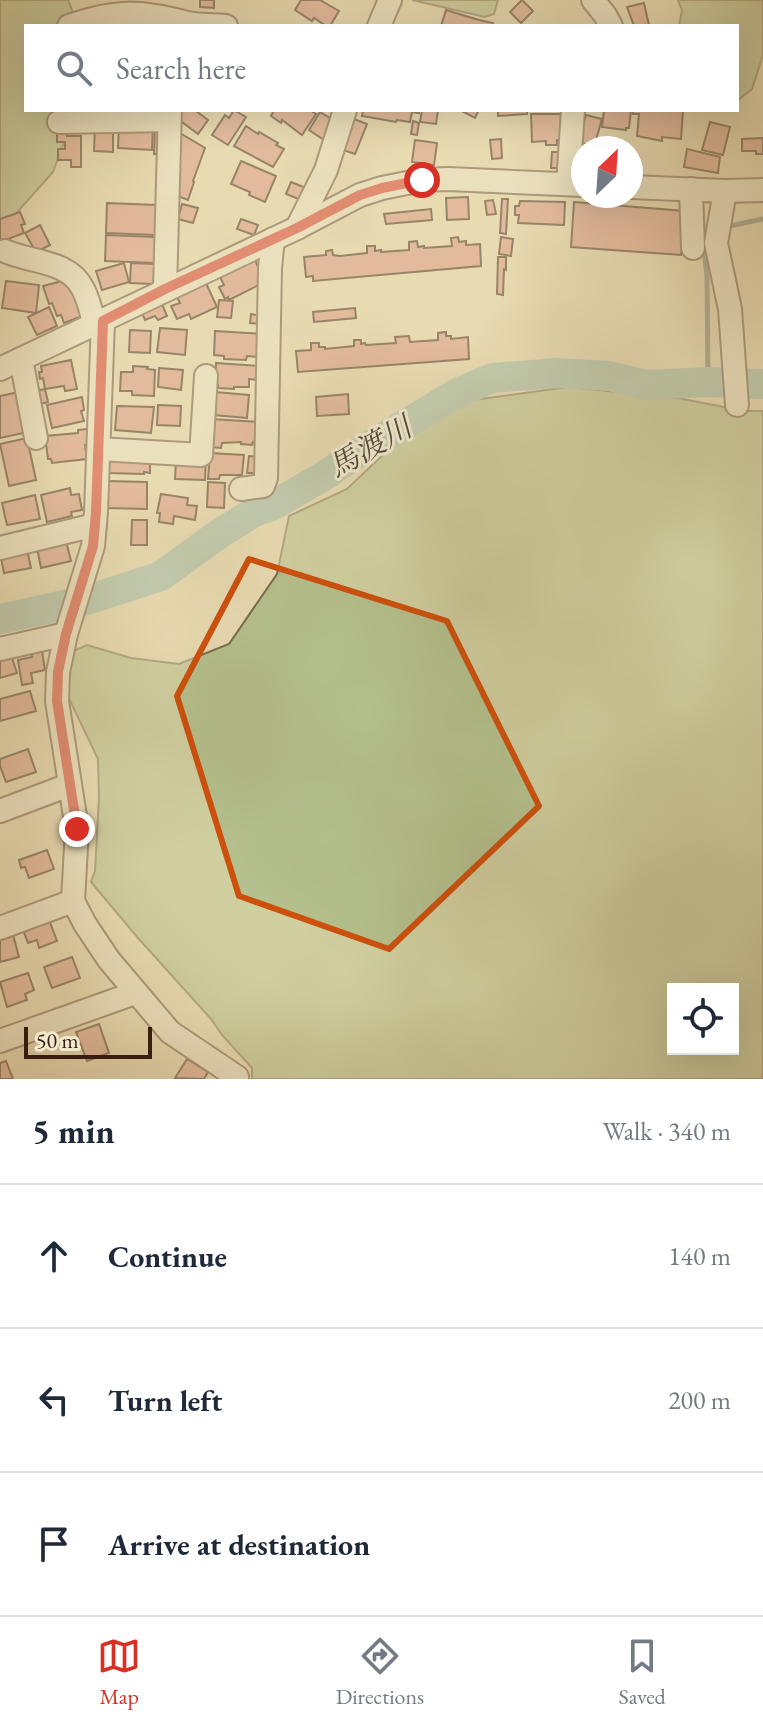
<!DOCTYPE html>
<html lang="en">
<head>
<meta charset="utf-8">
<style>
  body { margin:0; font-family:"EB Garamond","Noto Serif JP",serif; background:#f6f6f7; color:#1f2937 }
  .controls { position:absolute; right:24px; bottom:24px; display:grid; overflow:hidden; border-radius:0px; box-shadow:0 8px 32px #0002 }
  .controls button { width:72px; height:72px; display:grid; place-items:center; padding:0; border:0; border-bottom:2px solid #e0e1e3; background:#fff; color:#1f2937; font:40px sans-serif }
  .compass { position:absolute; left:571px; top:136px; width:72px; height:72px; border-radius:50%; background:#fff; box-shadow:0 8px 32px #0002; rotate:25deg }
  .scale { position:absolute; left:24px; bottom:20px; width:128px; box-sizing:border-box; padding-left:8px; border:4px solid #3a1d11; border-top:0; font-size:22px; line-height:28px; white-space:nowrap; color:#3a1d11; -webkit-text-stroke:6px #f0e7cc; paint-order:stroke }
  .stop { position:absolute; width:24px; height:24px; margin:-18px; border:6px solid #d93025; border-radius:50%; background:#fff }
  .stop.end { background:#d93025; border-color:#fff; box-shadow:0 2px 8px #0008 }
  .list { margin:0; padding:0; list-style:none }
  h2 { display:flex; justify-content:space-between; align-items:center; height:104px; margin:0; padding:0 32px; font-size:34px }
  h2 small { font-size:26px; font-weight:400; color:#747a83 }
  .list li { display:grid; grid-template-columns:52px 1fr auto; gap:24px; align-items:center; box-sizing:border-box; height:144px; padding:0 32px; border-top:2px solid #e0e1e3 }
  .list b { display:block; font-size:30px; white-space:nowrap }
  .list em { font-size:26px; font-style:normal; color:#747a83 }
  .icon { flex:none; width:44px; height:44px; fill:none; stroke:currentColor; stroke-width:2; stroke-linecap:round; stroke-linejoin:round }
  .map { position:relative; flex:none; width:763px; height:1079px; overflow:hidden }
  .search { position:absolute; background:#fff; box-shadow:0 8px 32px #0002; left:24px; right:24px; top:24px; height:88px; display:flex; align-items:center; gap:20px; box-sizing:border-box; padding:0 28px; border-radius:0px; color:#747a83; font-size:30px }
  .sheet { height:536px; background:#fff }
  nav { display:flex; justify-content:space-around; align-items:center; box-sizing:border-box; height:112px; border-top:2px solid #e0e1e3; background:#fff; font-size:22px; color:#747a83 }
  nav a { display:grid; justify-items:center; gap:4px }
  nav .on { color:#d93025 }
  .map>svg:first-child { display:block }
  .green { fill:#b4c08d; stroke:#776e4f; stroke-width:2; fill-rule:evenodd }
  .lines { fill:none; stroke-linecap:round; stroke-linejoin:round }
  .stream { stroke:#727c6d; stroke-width:5 }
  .river { stroke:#97bbaa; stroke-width:30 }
  .building { fill:#dc9484; stroke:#3a1d11; stroke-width:2 }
  .minor-casing { stroke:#664c39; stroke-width:26 }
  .minor { stroke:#f0e7cc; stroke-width:22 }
  .route { stroke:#d93025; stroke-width:10 }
  .marked { fill:none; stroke:#ce500d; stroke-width:6; stroke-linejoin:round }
  .labels { text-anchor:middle; stroke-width:6; stroke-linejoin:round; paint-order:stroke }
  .water-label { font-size:30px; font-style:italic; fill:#564c3f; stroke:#f0e7cc }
</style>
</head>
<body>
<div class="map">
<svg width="763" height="1079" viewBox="0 0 763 1079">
  <rect width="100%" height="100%" fill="#e8dab1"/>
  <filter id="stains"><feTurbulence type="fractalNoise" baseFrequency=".0025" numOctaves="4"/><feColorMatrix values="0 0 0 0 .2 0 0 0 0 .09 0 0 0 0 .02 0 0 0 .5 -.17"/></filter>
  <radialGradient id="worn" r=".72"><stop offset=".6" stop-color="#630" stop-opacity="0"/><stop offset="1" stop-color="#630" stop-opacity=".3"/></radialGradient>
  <g class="green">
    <path d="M0,0H68L78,26H26V110H76L53,172L12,218L0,220Z"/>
    <path d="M412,0H498L494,14L485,17Z"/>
    <path d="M678,0H763V55L752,89L737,101V26H679L682,10Z"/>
    <path d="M568,387L678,398L744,411H763V1079H252V1068L222,1035L211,1019L138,938L91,882L95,871L99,797L98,759L64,688L62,656L87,645L131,658L179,664L229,644L277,574L289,516L347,489L390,448L459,402ZM673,989H733V1049H673Z"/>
  </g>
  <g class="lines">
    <g class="stream">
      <path d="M725,227L763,219"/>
      <path d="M708,382L707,277L703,241L709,235"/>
    </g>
    <path class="river" d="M0,619L87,600L161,576L219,534L254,512L272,506L324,476L359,452L457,393L492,378L557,373L609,376L647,385L708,382L763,384"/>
  </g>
  <g class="building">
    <path d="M200,0H214V8L200,7Z"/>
    <path d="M301,0H320L339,11L330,26H326L314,18L312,21L295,10Z"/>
    <path d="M522,0L533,11L521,23L510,12Z"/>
    <path d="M644,3L649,25L634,26L627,7Z"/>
    <path d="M446,10L479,20L493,23L492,26H441Z"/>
    <path d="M182,110L196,111L208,120L198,134L178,119Z"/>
    <path d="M234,110L246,117L228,145L212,135L225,115L229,118Z"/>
    <path d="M274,110H310L316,114L302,135L282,120L281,123L271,116Z"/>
    <path d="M363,110H419V113L412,112L410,122L397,120L396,122L362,116Z"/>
    <path d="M422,110H438L436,124L420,122Z"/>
    <path d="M460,110H479L475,118Z"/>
    <path d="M498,110H527V114L498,116Z"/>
    <path d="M604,110H631L629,128H626V130L602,127Z"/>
    <path d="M633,110H683L681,139L662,137V141L637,136L639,114H633Z"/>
    <path d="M320,112L335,121L324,140L309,130Z"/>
    <path d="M531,114H562L566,140H557V145H546V141L532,142Z"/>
    <path d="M586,115L602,119L594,147L578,142Z"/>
    <path d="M349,117L367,124L355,154L337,148Z"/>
    <path d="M413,121L419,123L417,135L411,134Z"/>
    <path d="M710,122L730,127L723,155L702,150Z"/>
    <path d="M95,125L113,126V152L94,151Z"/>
    <path d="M119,125L153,126L152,150L118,148Z"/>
    <path d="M155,125H165V154H154Z"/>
    <path d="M246,126L258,134L259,132L278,143L276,145L284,149L273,167L234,146Z"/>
    <path d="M57,132H67V136H81V167H71V160H58V149H65V142H57Z"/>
    <path d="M180,133L205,148L193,181L194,182L188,200L172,194L180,170L173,166L181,150L173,146Z"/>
    <path d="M763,138V154H756V151H742V139Z"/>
    <path d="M501,139L502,158L492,159L490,140Z"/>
    <path d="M415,140L437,143L434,165L412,162Z"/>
    <path d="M687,149L720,157L718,173L684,167Z"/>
    <path d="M552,152H564L563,168H551Z"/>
    <path d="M241,161L276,176L265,202L249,195L250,192L231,184Z"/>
    <path d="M291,182L306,188L301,200L286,194Z"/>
    <path d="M468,197L469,219L447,220L446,198Z"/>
    <path d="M502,199H508L506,234L500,233Z"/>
    <path d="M493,200L496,214L487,215L485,201Z"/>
    <path d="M520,201L565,202L564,225L518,223L519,215H515V206H519Z"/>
    <path d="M574,202L685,211L681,255L571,247Z"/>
    <path d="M107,203L156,205L155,235L106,233Z"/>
    <path d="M182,204L198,208L193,223L178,219Z"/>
    <path d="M431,209L432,220L386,224L384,214Z"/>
    <path d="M20,212L25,224L21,225L24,233L0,242V219Z"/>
    <path d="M241,219L258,225L254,235L237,229Z"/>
    <path d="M40,225L50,245L36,252L25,233Z"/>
    <path d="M106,235L156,237L155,263L105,261Z"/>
    <path d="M458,237L459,242L466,241V245L480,244L481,266L313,281V276L306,277L304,257L326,255V256V251L332,250L333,255L340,256L367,253V246H375V251L381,250V252L409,250V242L417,241L418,247L424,246V248L452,246L451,238Z"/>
    <path d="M501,237L513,239L511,256L499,254Z"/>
    <path d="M498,257H506V270L504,269L503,295L497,294Z"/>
    <path d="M255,260L265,282L229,300L228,297L225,299L219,287L224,285L220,277Z"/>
    <path d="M124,263L129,282L102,290L96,271Z"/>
    <path d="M131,263L155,264L153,284L130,283Z"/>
    <path d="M70,279L85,315L64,323L61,315L57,316L52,303L49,304L43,286Z"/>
    <path d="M6,281L39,285L36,313L2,308Z"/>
    <path d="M206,283L217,307L191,319L189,314L177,319L171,306L180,303L177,297Z"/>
    <path d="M219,300L233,301L231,318L217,317Z"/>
    <path d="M162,304L167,316L158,320L155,316L145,320L142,313Z"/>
    <path d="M49,307L57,326L37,335L28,317Z"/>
    <path d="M355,308L356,318L314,322L313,312Z"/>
    <path d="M251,314L261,316L260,324L250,323Z"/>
    <path d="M160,328L187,330L185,355L157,352Z"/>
    <path d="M130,330L151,331L150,353L129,352Z"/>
    <path d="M215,331L263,334L259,357L247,356L246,360L224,359V356L214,355Z"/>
    <path d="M446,332V336H451V339L468,337L469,359L298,372L296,351L311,350V343H319V347H325V349L354,346V340H361V344L365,343L366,345L396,343L395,337L409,336L410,342L438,340V333Z"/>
    <path d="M71,360L77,389L65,391L64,386L45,389L43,378L40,379L39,372H42L41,366Z"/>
    <path d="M216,363L261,366L260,380L249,379V387H234V389L218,388V385H215Z"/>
    <path d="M133,366L148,367L147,369L155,370L154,396L132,395V391H120L121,372H133Z"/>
    <path d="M159,368L183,370L181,390L158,387Z"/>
    <path d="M45,389L48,402L36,405L32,392Z"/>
    <path d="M19,392L28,432L0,438V396Z"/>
    <path d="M215,392L249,395L247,418L213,415Z"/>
    <path d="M348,394L349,414L317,416L316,397Z"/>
    <path d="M82,397L84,410L81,411L84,421L52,428L47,405Z"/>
    <path d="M158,405L181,406L180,426L157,425Z"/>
    <path d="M117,406L154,407L151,433L115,430Z"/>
    <path d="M211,419L259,422L258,443L253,442L252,445L241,444V442L222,443L221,448L209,447Z"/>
    <path d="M87,429L89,444L85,445L87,459L52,463L51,459H48L45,436L78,433V430Z"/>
    <path d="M27,438L36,480L9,486L0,444Z"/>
    <path d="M107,453L150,459V473L144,472V474L107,473Z"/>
    <path d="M210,453L244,455L242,475H220L219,479H208Z"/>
    <path d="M249,456L258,457L256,473H247Z"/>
    <path d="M176,458L206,459L205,480L175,479Z"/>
    <path d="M105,481L147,482V509L105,508Z"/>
    <path d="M208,482L225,483L224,508L207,507Z"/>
    <path d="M70,488L71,495L79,494L82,510L71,512L72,516L47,522L41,495Z"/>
    <path d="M161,494L188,498L187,505L197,506L195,520L174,516L173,524L159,522L160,513H157Z"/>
    <path d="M35,495L40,519L7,525L2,503Z"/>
    <path d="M132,520H147V545H131Z"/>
    <path d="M65,537L71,561L41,568L36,543Z"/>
    <path d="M27,549L31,568L4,573L0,553Z"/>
    <path d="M42,651L45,670L31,673L33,683L22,685L18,660L32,657L31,653Z"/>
    <path d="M0,654L11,655L17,673L0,678Z"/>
    <path d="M30,691L36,711L0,721V699Z"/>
    <path d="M28,749L36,772L6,782L0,766V759Z"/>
    <path d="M47,850L54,869L29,878L25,867L21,868L19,860Z"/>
    <path d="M48,917L57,941L39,948L37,940L28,943L22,927Z"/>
    <path d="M12,931L19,957L0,962V935Z"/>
    <path d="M72,957L80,978L52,988L44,967Z"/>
    <path d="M28,973L34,990L25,994L27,1000L7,1007L0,982Z"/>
    <path d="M99,1024L109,1053L87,1061L76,1032Z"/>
    <path d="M187,1059L208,1072L204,1079L175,1078Z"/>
    <path d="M6,1061L13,1079H0V1063Z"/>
  </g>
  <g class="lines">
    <defs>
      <g id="minor">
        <path d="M593,0L605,15L611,26"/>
        <path d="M69,26C117,9 140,11 188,23C200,26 213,24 226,26"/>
        <path d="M379,26L390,0"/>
        <path d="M59,122L169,120"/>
        <path d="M568,184L573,110"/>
        <path d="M631,187L725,191L763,190"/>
        <path d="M691,189L693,248"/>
        <path d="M725,191L716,243L730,309L737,405"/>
        <path d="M297,228L326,170L345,110"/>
        <path d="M5,251C31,263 69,260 83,289C89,300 91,313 95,325"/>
        <path d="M165,289L170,110"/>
        <path d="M103,321L96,512L93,546L66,634L58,672L57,701L77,829L73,901L85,924L109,960L170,1032L237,1077"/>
        <path d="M21,359L36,438"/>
        <path d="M0,369L297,228L360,195L382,188L422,180L448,179L583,185"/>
        <path d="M99,449L201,455L206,376"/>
        <path d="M241,489L263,486L266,478L270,268L273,239"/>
        <path d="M0,548L95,525"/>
        <path d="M0,649L66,634"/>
        <path d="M0,811L69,785"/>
        <path d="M0,928L73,901"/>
        <path d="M0,1041L135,993"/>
      </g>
    </defs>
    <use href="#minor" class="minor-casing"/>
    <use href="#minor" class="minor"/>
  </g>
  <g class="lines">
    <path class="route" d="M77,829L57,701L58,672L66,634L93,546L96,512L103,321L165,289L297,228L360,195L382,188L422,180"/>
  </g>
  <path d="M0 0H763V1079H0ZM249,559L447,621L539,806L389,949L239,896L177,696Z" fill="#e8dab1" fill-opacity=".55" fill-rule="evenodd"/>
  <path class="marked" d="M249,559L447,621L539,806L389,949L239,896L177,696Z"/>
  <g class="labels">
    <g class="water-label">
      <text transform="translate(370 447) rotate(-30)" y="10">馬渡川</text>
    </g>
  </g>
  <rect width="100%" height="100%" filter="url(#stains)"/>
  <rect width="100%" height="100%" fill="url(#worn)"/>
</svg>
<div class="controls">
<button><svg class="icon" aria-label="locate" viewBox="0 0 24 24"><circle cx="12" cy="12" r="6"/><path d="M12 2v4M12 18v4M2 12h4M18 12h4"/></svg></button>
</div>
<svg class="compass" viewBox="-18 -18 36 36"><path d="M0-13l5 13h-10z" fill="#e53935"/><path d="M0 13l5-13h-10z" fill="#747a83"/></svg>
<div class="scale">50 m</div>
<div class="stop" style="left:422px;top:180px"></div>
<div class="stop end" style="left:77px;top:829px"></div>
<div class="search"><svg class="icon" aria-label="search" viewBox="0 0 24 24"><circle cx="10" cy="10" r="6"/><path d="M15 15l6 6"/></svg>Search here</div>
</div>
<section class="sheet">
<h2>5 min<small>Walk · 340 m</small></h2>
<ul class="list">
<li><svg class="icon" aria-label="ahead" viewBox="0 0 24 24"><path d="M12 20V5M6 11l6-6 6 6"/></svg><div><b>Continue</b></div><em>140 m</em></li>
<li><svg class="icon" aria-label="left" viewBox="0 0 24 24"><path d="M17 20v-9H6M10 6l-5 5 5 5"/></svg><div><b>Turn left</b></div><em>200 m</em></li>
<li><svg class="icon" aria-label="arrive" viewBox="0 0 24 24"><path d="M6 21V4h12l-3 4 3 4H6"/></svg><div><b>Arrive at destination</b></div></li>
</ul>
</section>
<nav>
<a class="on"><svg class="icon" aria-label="map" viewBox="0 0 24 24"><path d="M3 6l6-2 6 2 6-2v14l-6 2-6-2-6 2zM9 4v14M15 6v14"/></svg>Map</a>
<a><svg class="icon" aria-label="directions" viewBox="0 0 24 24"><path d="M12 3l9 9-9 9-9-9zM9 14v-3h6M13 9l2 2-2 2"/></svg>Directions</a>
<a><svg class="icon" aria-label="saved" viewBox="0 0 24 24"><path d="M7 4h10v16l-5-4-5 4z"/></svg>Saved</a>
</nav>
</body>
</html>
